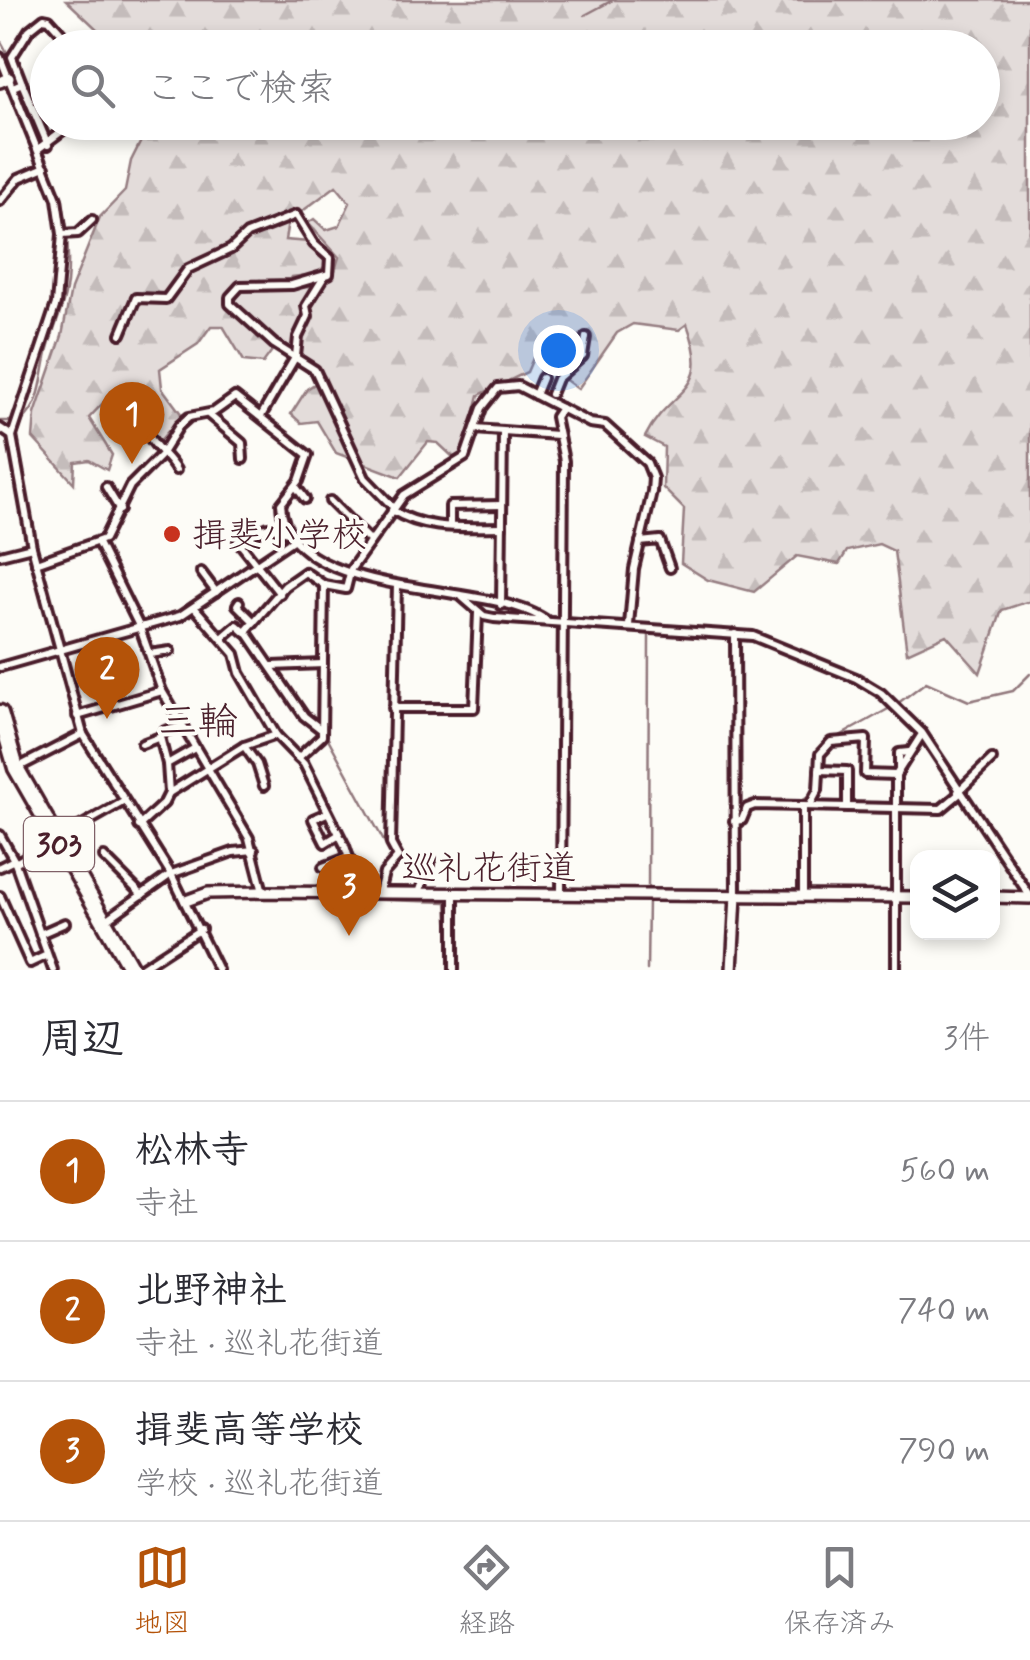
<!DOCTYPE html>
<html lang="ja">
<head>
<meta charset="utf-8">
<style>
  body { margin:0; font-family:Mynerve,"Klee One",sans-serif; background:#f7f7f7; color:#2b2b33 }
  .controls { position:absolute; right:30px; bottom:30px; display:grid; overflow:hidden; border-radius:20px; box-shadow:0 5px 15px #0003 }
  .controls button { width:90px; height:90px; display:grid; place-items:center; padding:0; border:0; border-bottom:2px solid #e1e1e2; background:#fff; color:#2b2b33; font:50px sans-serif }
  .you { position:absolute; left:558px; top:350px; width:35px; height:35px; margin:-25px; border:8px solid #fff; border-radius:50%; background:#1a73e8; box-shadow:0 0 0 15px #1a73e833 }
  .badge { display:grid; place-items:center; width:65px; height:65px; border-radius:50%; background:#b45309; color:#fff; font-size:32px; font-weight:700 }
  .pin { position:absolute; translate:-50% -82px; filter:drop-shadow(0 2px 5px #0008) }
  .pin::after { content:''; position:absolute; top:52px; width:35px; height:30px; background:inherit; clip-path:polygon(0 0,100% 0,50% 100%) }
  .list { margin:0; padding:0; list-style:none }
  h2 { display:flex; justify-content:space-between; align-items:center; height:130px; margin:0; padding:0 40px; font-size:42px }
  h2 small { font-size:32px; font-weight:400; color:#7c7c81 }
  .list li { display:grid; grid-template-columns:65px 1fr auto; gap:30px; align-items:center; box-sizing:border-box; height:140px; padding:0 40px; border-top:2px solid #e1e1e2 }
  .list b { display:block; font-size:38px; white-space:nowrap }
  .list p { margin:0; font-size:32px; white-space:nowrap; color:#7c7c81 }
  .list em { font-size:32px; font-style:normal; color:#7c7c81 }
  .icon { flex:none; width:55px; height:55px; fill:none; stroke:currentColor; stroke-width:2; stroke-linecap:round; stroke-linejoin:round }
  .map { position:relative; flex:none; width:1030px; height:970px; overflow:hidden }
  .search { position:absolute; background:#fff; box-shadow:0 5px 15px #0003; left:30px; right:30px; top:30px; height:110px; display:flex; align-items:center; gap:25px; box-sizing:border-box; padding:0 35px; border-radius:55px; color:#7c7c81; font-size:38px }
  .sheet { height:550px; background:#fff }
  nav { display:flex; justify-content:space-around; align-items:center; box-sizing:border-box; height:140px; border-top:2px solid #e1e1e2; background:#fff; font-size:28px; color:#7c7c81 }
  nav a { display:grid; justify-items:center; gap:5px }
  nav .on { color:#b45309 }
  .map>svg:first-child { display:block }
  .forest { fill:url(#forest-firs); stroke:#967e82; stroke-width:2.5 }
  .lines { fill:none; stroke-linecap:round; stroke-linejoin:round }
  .stream { stroke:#91777b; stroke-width:2.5 }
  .street-casing { stroke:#4a1f2b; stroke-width:14 }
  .secondary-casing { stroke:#4a1f2b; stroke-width:16 }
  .highway-casing { stroke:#4a1f2b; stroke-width:21 }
  .street { stroke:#fdfcf7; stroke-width:6 }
  .secondary { stroke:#fdfcf7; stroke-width:9 }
  .highway { stroke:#fdfcf7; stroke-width:14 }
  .poi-dot { fill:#c8321e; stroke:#fdfcf7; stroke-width:4 }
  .labels { text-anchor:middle; stroke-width:8; stroke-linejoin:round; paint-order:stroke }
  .shield { fill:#fdfcf7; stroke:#806168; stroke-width:2.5 }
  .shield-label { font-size:32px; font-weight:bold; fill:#4a1f2b }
  .poi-label { font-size:35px; fill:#4a1f2b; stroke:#fdfcf7; text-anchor:start }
  .street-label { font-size:35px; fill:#4a1f2b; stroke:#fdfcf7 }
  .quarter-label { font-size:40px; fill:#4a1f2b; stroke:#fdfcf7 }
</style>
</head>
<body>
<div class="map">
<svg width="1030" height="970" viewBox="0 0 1030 970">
  <defs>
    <pattern id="forest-firs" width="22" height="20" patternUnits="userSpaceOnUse" patternTransform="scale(2.5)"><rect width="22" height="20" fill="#e3dcda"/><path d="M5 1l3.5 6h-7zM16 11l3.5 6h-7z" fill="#c4bcbb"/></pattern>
  </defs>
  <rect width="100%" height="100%" fill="#fdfcf7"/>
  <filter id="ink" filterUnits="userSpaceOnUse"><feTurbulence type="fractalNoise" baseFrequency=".01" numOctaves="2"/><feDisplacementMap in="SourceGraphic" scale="20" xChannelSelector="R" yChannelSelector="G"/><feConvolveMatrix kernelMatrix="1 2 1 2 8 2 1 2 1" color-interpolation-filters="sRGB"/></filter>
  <g filter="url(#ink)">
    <path class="forest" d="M66,0H1030V601L1002,610L980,673L946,635L907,653L894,551L879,544L847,551L839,564L797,556L754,592L708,580L681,563L684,509L663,488L664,447L645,437C671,385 714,396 687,324L679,330L633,324L617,333L578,389L556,373L539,372L541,359L533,358L527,372L479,395L464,454L454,458L438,443L428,442L400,477L336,453L317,421L301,423L291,414L307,389L325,377C302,346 255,338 235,302L239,292L246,290L312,287L333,277L339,257L308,223L314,219L326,230L339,226L350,203L336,186L288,222L285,240L309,242L329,262L317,274L292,277L289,282H243L234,286L225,304L274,348L263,363L244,361L223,326H211L198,344L160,369L162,388L182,415L157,444L144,416L105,401L89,418L112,455L107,470L89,460L75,462L74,483L33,438L35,414L62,336L71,289L100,217L125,191L131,161L150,123L982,122V48L116,47Z"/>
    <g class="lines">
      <g class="stream">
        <path d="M585,15L613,0"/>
        <path d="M0,40C11,56 16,79 23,97C48,159 74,215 67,283C64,310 51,332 46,358C41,381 41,404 22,421"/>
        <path d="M0,421H14"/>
        <path d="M625,627L630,581"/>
        <path d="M636,631L649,633L648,891"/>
        <path d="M897,704L926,682L969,701L1013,691L1030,674"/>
        <path d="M325,727L327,589"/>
        <path d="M325,733L393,858"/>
        <path d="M816,777L820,747L890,708"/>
        <path d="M739,819L744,806L751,802H800L813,794"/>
        <path d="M321,898L447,902L451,970"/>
        <path d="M647,970L648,899"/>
        <path d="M738,970L742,891L739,837"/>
      </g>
      <defs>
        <g id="street">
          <path d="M0,57L57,199L62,234L56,304L12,436L32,547"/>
          <path d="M22,83L12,57L29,30L44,18L49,19L75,48"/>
          <path d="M13,87L22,83L48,145"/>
          <path d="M38,149L74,122"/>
          <path d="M0,201L19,178L45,167"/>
          <path d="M62,234L78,233L92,220"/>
          <path d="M121,334L136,298L166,299L188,269L231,249L247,234L296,215L314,244L330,258L329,274L292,285L240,286L230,297V304L274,344L315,370L365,478L394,508"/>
          <path d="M551,394L557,379L583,356L586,337"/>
          <path d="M535,395L542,378"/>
          <path d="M209,415L242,443L243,459"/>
          <path d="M261,416L296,356L298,337L308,316L306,306L324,277"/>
          <path d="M0,428L12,436"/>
          <path d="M475,429L557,435"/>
          <path d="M146,430C154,449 167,454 176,470"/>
          <path d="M106,487L120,510"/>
          <path d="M296,487L305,499"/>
          <path d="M330,501L370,541"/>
          <path d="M392,510C425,531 464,527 502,527"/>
          <path d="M450,526V506L502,505"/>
          <path d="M640,542L660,540L670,568"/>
          <path d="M98,543L140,628L162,691L249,838L263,892"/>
          <path d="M0,555L32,547L83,734L171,874L218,970"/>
          <path d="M36,563L104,539L130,486L161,455L179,426L189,417L214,412L235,397L308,455L299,481L281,504C286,604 490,578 547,621"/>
          <path d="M201,572L216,592"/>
          <path d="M280,594L238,541L268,527L292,533"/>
          <path d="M462,597L484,616L494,618L753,636L856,678L881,693L922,733L1030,896"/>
          <path d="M239,602L237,605L254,622"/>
          <path d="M501,605L503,433"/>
          <path d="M194,607L235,654L240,673L276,735L304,764L345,846L360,892"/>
          <path d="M735,634L736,896"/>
          <path d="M222,638L237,625L246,633"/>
          <path d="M150,654L170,651"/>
          <path d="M272,666L323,664"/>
          <path d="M0,667L180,616L294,539"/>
          <path d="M393,708H474L478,613"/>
          <path d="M77,716L162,691"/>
          <path d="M322,730L304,716L246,631L285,586L305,572L324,585L346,589L351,569L404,495L465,457L482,408L498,388L518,386L590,423L605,425L647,463L653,478L652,492L634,569L629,625"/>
          <path d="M160,737L165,731L183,726"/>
          <path d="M142,744L160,737L167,764"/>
          <path d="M244,746L257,764L264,786"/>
          <path d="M195,748L167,764L169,793L244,746L276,735"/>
          <path d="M298,758L322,736L324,585"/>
          <path d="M17,768L83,734"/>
          <path d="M819,770L847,771V806"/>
          <path d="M899,770V753L909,752"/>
          <path d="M958,792L992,759"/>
          <path d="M810,805L818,790L820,754L831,742L866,739L865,774L896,775"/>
          <path d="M803,806V896"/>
          <path d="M327,813L313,819L325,843L338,835"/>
          <path d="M734,821L742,820L747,808L755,805L941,809L959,794"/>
          <path d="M139,826L164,803L169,793"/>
          <path d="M0,835L14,860L53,970"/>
          <path d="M104,857L142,895"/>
          <path d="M15,863L123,802"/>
          <path d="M0,867L14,860"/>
          <path d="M323,867L349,857"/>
          <path d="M379,893L384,873L398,857L391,844L397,585"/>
          <path d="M419,893L431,859"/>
          <path d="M454,893V970"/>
          <path d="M561,894L564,461L555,417L561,408"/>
          <path d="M0,896L30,963L47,955"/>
          <path d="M105,921L171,874L233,852L254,850"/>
          <path d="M40,934L65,923"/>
          <path d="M138,970L201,929"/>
          <path d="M896,970V775L922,734"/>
        </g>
        <g id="secondary">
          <path d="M0,82L9,78"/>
          <path d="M992,897L1030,898"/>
          <path d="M186,901L208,893L263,892L918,897"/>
          <path d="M732,970L736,896"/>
        </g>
        <path id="highway" d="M0,713L16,768L132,970"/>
      </defs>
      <use href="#street" class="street-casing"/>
      <use href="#secondary" class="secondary-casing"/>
      <use href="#highway" class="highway-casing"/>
      <use href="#street" class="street"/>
      <use href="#secondary" class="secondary"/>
      <use href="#highway" class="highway"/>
    </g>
  </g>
  <circle class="poi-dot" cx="172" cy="534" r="10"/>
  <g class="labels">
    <rect class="shield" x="24" y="817" width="70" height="54" rx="8"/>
    <g class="shield-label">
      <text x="59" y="855">303</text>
    </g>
    <g class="poi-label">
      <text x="192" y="546">揖斐小学校</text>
    </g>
    <g class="street-label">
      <text x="489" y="879">巡礼花街道</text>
    </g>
    <g class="quarter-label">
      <text x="198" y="734">三輪</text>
    </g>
  </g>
</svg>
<div class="controls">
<button><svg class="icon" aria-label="layers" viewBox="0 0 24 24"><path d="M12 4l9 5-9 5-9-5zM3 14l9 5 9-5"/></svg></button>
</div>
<div class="you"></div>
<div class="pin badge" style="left:132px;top:464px">1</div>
<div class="pin badge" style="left:107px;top:719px">2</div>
<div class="pin badge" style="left:349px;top:936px">3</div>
<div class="search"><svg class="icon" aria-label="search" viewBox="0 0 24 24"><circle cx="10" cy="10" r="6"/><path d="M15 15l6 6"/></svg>ここで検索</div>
</div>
<section class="sheet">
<h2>周辺<small>3件</small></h2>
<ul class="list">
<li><span class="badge">1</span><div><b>松林寺</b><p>寺社</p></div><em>560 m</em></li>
<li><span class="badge">2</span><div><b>北野神社</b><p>寺社 · 巡礼花街道</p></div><em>740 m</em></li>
<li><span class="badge">3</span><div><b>揖斐高等学校</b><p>学校 · 巡礼花街道</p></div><em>790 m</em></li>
</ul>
</section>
<nav>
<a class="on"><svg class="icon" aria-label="map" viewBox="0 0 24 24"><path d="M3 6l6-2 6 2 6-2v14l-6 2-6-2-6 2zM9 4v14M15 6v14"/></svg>地図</a>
<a><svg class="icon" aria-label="directions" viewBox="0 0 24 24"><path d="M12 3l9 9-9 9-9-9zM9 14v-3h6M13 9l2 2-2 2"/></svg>経路</a>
<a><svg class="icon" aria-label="saved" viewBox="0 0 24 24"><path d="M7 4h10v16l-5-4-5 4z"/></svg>保存済み</a>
</nav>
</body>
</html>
